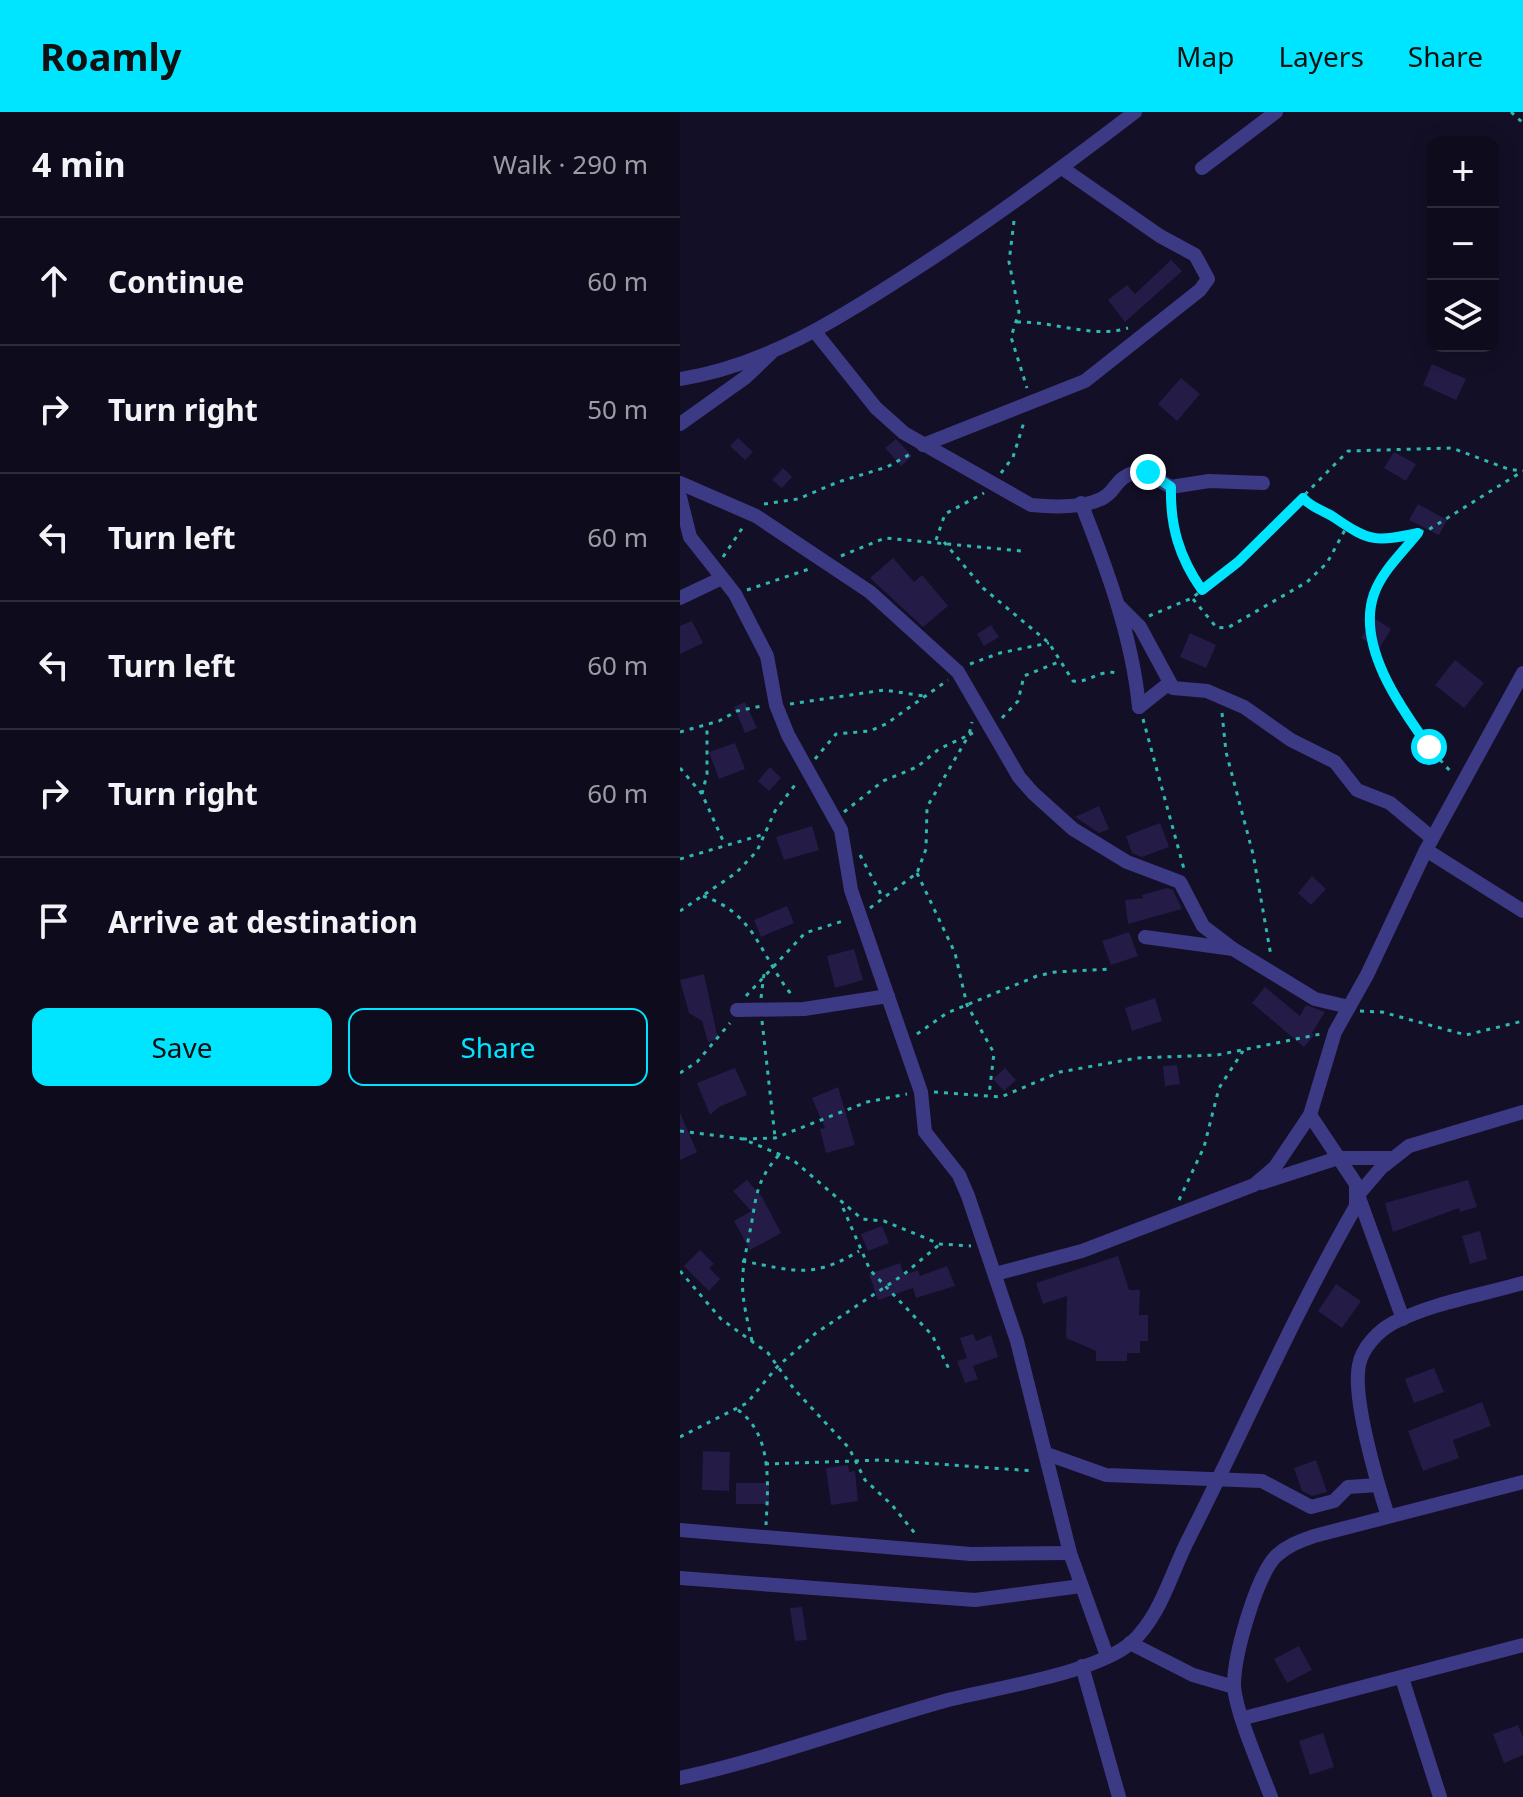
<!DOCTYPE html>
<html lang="en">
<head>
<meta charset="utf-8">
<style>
  body { margin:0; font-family:"Noto Sans",sans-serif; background:#171425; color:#f1f3f6 }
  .controls { position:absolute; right:24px; top:24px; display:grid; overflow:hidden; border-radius:16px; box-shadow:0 4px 20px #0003 }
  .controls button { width:72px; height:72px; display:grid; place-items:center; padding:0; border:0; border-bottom:2px solid #2e2b3b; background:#0e0b1c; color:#f1f3f6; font:40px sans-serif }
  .stop { position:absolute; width:24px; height:24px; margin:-18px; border:6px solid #00e5ff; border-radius:50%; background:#fff }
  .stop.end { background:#00e5ff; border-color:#fff; box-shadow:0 2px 8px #0008 }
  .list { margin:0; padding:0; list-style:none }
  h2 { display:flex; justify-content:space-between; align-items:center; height:104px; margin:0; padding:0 32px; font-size:34px }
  h2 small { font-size:26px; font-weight:400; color:#9b9ba3 }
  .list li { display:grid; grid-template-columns:52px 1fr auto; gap:24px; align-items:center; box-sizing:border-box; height:128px; padding:0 32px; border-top:2px solid #2e2b3b }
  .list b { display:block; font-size:30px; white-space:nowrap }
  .list em { font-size:26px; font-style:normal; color:#9b9ba3 }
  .actions { display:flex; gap:16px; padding:24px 32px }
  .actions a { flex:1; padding:18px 0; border:2px solid #00e5ff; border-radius:16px; text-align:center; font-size:28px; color:#00e5ff }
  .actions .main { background:#00e5ff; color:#111 }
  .icon { flex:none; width:44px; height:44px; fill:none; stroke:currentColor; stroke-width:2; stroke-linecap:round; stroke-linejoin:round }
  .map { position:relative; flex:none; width:843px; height:1685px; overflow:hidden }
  header { display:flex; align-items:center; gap:48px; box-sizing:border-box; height:112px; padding:0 40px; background:#00e5ff; color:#111 }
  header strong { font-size:38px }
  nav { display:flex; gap:44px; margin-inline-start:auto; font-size:28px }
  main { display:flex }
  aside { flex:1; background:#0e0b1c }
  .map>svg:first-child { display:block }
  .building { fill:#241b47 }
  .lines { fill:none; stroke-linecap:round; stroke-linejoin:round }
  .path { stroke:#2fb8b0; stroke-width:3; stroke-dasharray:4 6; stroke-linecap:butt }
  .street { stroke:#3d3a85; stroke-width:14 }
  .route { stroke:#00e5ff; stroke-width:10 }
</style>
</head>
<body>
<header>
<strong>Roamly</strong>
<nav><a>Map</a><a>Layers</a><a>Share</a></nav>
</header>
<main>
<aside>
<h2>4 min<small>Walk · 290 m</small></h2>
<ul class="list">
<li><svg class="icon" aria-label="ahead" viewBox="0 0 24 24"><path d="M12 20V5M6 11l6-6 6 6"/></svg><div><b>Continue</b></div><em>60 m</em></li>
<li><svg class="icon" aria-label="right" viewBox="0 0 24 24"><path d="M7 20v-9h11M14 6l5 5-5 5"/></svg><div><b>Turn right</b></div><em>50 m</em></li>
<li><svg class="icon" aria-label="left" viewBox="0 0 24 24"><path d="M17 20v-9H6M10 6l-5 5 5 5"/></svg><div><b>Turn left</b></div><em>60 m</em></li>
<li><svg class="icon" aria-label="left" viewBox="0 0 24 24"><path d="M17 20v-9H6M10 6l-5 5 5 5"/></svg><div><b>Turn left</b></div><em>60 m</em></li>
<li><svg class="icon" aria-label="right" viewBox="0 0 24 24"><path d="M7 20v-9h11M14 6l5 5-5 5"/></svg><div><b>Turn right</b></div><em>60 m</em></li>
<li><svg class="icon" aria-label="arrive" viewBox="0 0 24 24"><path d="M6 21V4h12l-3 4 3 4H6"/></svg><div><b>Arrive at destination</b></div></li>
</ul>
<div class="actions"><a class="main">Save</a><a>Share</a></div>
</aside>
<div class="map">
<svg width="843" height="1685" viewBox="0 0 843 1685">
  <rect width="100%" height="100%" fill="#130f26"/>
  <g class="building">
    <path d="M491,148L502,159L445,210L428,188L447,173L455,182Z"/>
    <path d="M752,252L786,267L776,288L743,273Z"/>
    <path d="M501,266L520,282L497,309L478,292Z"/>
    <path d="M58,326L73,340L65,348L50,334Z"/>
    <path d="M216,327L232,344L221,354L205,336Z"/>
    <path d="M714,340L736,352L726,369L704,356Z"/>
    <path d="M103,356L112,365L102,376L92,368Z"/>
    <path d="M738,392L767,408L759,423L729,408Z"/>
    <path d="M213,446L234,470L242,463L268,494L243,515L190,466Z"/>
    <path d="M694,506L711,517L699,537L681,526Z"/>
    <path d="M12,509L23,531L0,542V514Z"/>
    <path d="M311,513L319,525L304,534L297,522Z"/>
    <path d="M510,521L536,533L526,556L500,545Z"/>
    <path d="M775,548L804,571L784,596L755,573Z"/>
    <path d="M65,590L77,616L65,621L54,595Z"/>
    <path d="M55,631L65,657L39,667L29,640Z"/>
    <path d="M90,655L101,666L89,679L78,669Z"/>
    <path d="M419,694L429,717L419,721L395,705Z"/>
    <path d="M480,711L489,735L462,745L452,741L446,724Z"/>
    <path d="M132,714L139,738L104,748L96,725Z"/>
    <path d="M632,764L646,777L631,793L618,781Z"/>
    <path d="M487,776L493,778L502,797L448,812L445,788L463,786L462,783Z"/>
    <path d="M107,794L114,811L81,825L74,808Z"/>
    <path d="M449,820L458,844L431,853L422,829Z"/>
    <path d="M174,837L183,868L155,876L147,844Z"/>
    <path d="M24,862L38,927L28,930L22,909L9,901L0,868Z"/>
    <path d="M585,875L620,904L626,893L645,900L632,921L634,923L624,935L572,891Z"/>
    <path d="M475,886L482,909L452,919L445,896Z"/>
    <path d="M497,953L500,972L485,974L483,954Z"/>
    <path d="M55,956L67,983L39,995L30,1003L17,971Z"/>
    <path d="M325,956L336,968L324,979L313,967Z"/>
    <path d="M158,975L175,1033L146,1041L140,1017L145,1016L132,986Z"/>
    <path d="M0,1001L17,1040L0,1048Z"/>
    <path d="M67,1068L82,1085L101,1121L70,1138L54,1109L71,1099L53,1079Z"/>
    <path d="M788,1068L797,1095L780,1100L779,1096L713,1120L705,1091Z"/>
    <path d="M202,1114L209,1131L188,1139L181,1122Z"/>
    <path d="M800,1119L807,1147L790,1152L782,1124Z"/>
    <path d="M20,1138L34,1152L29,1156L40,1167L29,1179L4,1154Z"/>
    <path d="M438,1144L449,1178H460L459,1203H468V1229H460V1241H447V1249H416V1239L386,1226L387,1184L363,1192L356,1171Z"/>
    <path d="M220,1151L224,1163L238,1158L240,1164L267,1154L275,1174L236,1186L233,1176L198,1188L189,1162Z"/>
    <path d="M656,1172L681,1189L662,1216L638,1199Z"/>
    <path d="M293,1222L296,1229L311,1223L318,1245L293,1254L298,1267L285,1271L277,1249L287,1246L280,1226Z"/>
    <path d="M754,1256L764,1280L734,1291L725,1267Z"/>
    <path d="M802,1290L811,1314L773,1328L779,1346L743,1359L728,1319Z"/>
    <path d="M23,1339L50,1340L49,1379L22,1378Z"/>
    <path d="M636,1348L647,1380L632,1384L622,1379L614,1356Z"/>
    <path d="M168,1353L169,1360L175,1359L178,1389L151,1393L146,1356Z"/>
    <rect x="56" y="1371" width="33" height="21"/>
    <path d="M122,1495L127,1528L115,1529L110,1496Z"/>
    <path d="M619,1534L632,1558L607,1571L594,1547Z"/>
    <path d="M838,1613L843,1625V1643L824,1651L813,1622Z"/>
    <path d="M643,1621L654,1655L630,1663L619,1629Z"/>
  </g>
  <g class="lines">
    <g class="path">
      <path d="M831,0L843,11"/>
      <path d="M334,109L329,150L339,200L331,225L347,276"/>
      <path d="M337,210C374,209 413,227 448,216"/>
      <path d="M321,361L333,345L345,307"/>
      <path d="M623,386L634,397L655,405L674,421L698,427L714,426L748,418L843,359"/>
      <path d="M491,389C490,422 503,451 522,478"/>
      <path d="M84,392L118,387L158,370L207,355L234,340"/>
      <path d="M738,421C723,439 703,459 695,481C674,537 735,622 772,661"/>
      <path d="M256,428L265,402L304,381"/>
      <path d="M264,430L303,476L369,531L393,569C411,571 417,557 439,561"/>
      <path d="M161,444L205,426L341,439"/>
      <path d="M43,445L63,415"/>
      <path d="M67,478L132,456"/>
      <path d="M513,487L537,516L549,515L627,470L647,451L666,416"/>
      <path d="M469,504L512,486L558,450L668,339L772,336L828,357L843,359"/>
      <path d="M290,552L320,541L369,531"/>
      <path d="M110,592L204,578L244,584"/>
      <path d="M542,601L546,640L573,742L591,844"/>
      <path d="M322,606L338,589L344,564L381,549"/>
      <path d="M463,607L504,757"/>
      <path d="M0,620L39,609L57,599L82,594"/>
      <path d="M135,647L156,622L190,619L206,612L268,568"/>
      <path d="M0,656L22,682L45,733"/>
      <path d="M22,682L27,662V614"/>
      <path d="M164,700L203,669L237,655L259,637L289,623L292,610"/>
      <path d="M180,743L203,786"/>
      <path d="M0,747L85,722"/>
      <path d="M237,761L275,841L287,893L314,941L309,983"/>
      <path d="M23,784C76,802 79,842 111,882"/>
      <path d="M190,796L237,761L246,737L247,695L289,623L298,618"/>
      <path d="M0,799L56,761L77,739L95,699L118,669"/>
      <path d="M66,884L125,821L166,808"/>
      <path d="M81,886L84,862"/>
      <path d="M680,899L702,900L786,923L843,909"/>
      <path d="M82,909L95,1025"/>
      <path d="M237,922L267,901L357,864L375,860L431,857"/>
      <path d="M0,961L17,950L50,911"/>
      <path d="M254,980L321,985L380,960L457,946L537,943L641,922"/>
      <path d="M0,1019L63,1027L113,1048L182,1107L204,1109L260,1132L291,1134"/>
      <path d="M63,1027L95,1026L187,990L227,982"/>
      <path d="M499,1088L524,1035L539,976L563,939"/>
      <path d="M163,1096L190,1158L252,1223L270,1259"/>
      <path d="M62,1149C113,1158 131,1168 179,1139"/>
      <path d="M0,1159L41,1207L88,1241L114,1277L169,1336L185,1368L212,1393L237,1424"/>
      <path d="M72,1229C61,1181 59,1172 69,1124C77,1088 73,1072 99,1043"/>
      <path d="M58,1298C93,1323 88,1373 86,1413"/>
      <path d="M0,1325L67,1291L97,1255L136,1221L223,1163L260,1132"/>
      <path d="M85,1352L202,1348L354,1359"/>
    </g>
    <g class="street">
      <path d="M522,56L596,0"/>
      <path d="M136,221L196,296L224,321L351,393C371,395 402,396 421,387C439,379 432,364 462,359L491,375L529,369L583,371"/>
      <path d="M0,267C85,254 160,206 231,160C309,110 382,56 455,0"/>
      <path d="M0,312L66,265L91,241"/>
      <path d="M243,333L405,269L520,178L528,167L515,143L480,124L382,56"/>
      <path d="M0,371L76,404L190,480L278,560L339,665L353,681L393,717L447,750L500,770L523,814L553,837"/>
      <path d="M0,385L10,425L55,482L87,544L96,593L108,623L161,718L171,778L241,980L245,1020L279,1063L288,1084L337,1229L390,1441L427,1544"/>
      <path d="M401,391C427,457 452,524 459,595"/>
      <path d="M0,486L42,466"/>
      <path d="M438,493L460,515L493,576L527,579L564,595L611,628L655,650L677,678L710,691L752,726"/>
      <path d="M459,595L488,572"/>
      <path d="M746,738L843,799"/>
      <path d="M465,825L553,837L635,887L669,895"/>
      <path d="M57,898L124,897L208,884"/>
      <path d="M581,1071L658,1046H712"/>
      <path d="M315,1162L402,1139L574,1073L595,1055L630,1003"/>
      <path d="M723,1207L678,1083L701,1056L729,1034L843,1000"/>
      <path d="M367,1342L426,1363L582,1369L631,1395L654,1389L668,1375L698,1373"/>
      <path d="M708,1404C697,1371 672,1285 679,1253C682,1236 698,1219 713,1211C752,1191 801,1183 843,1171"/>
      <path d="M0,1418L291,1442L390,1441"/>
      <path d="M0,1466L295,1488L401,1474"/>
      <path d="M450,1531L513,1563L554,1575"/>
      <path d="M402,1554L439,1685"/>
      <path d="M722,1566L760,1685"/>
      <path d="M564,1606L843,1533"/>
      <path d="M0,1666C91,1646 178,1613 268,1588C315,1576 417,1561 452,1530C482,1502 491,1460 510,1424C565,1315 615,1200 676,1094V1072L630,1003L655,920L687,863L746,738L843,561"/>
      <path d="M591,1685C581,1658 555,1599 554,1573C554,1543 576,1465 596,1444C608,1433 620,1429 634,1424L843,1370"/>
    </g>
  </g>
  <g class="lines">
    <path class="route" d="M468,360L491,375C490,414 499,445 522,478L558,450L623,386C633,397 644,398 655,406C690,430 696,430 738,421C723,440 702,459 694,482C676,533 720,595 749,635"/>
  </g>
</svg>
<div class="controls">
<button>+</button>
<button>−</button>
<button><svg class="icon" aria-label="layers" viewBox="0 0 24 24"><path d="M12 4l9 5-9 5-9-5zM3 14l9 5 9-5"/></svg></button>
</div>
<div class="stop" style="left:749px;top:635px"></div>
<div class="stop end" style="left:468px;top:360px"></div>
</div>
</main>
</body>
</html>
